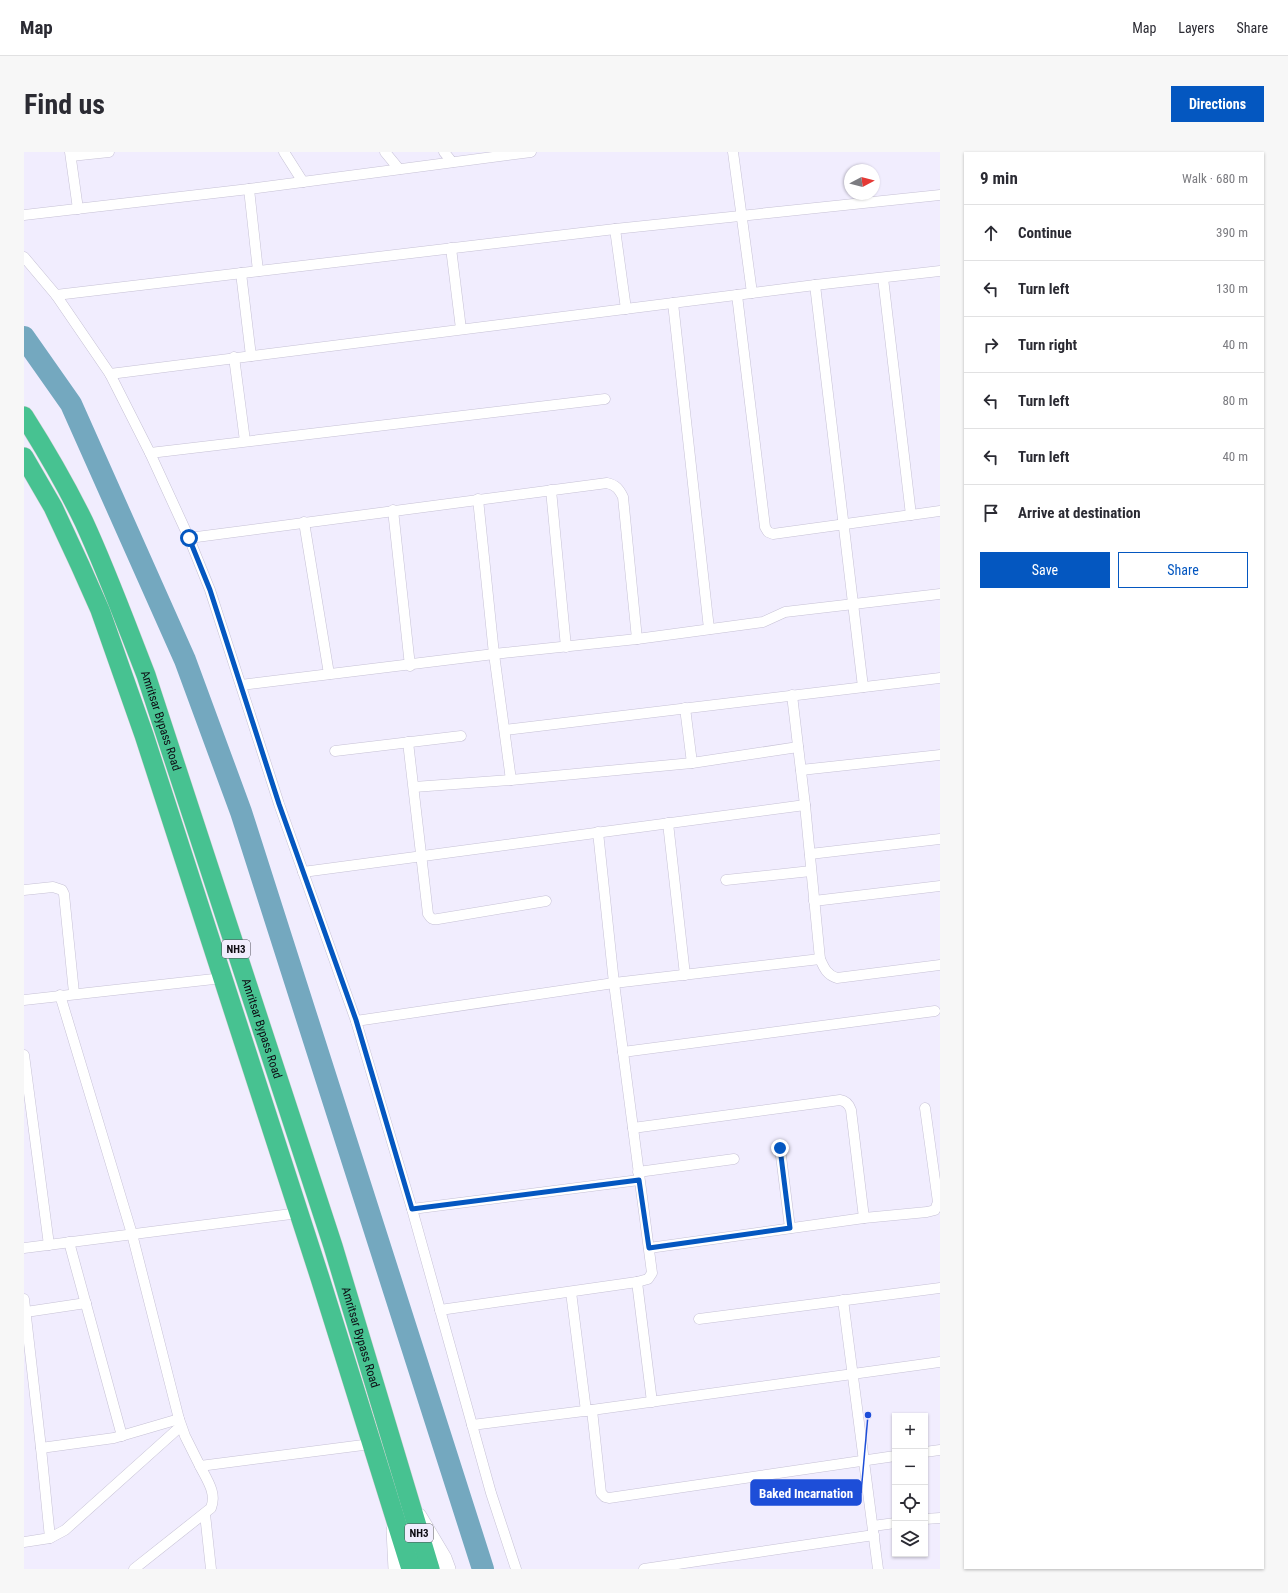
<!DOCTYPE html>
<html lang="en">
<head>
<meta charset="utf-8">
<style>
  body { margin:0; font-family:"Roboto Condensed",sans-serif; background:#f7f7f7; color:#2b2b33 }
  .controls { position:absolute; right:12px; bottom:12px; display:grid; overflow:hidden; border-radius:0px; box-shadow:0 1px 3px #0004 }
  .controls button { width:36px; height:36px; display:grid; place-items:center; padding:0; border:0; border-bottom:1px solid #e1e1e2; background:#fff; color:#2b2b33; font:20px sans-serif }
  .compass { position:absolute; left:820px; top:12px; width:36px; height:36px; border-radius:50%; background:#fff; box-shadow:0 1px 3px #0004; rotate:83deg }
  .stop { position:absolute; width:12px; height:12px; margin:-9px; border:3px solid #0457c0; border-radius:50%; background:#fff }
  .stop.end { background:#0457c0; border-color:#fff; box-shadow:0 1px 4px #0008 }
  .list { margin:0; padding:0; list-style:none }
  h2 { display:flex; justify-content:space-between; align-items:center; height:52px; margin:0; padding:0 16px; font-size:17px }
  h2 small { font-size:13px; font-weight:400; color:#7c7c81 }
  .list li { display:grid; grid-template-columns:26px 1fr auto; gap:12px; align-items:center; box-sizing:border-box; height:56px; padding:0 16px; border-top:1px solid #e1e1e2 }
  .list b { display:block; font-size:15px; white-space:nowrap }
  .list em { font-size:13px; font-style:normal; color:#7c7c81 }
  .actions { display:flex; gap:8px; padding:12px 16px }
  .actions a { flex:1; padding:9px 0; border:1px solid #0457c0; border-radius:0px; text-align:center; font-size:14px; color:#0457c0 }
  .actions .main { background:#0457c0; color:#fff }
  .icon { flex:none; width:22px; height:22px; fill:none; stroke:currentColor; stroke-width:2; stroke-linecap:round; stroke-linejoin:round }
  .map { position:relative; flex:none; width:916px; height:1417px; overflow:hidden; border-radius:0px }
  header { display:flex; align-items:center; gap:24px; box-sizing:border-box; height:56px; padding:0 20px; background:#fff; border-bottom:1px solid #e1e1e2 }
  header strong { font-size:19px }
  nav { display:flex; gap:22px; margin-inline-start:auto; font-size:14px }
  .intro { display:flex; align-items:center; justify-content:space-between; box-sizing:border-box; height:96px; padding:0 24px }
  h1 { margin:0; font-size:28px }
  .button { padding:10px 18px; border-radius:0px; background:#0457c0; color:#fff; font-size:14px; font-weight:700 }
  main { display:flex; gap:24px; padding:0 24px }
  aside { flex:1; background:#fff; border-radius:0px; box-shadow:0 1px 3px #0004 }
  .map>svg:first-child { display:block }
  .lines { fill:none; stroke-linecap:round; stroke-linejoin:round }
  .river { stroke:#74a8bf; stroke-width:22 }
  .street-casing { stroke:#c6c1d5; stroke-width:11 }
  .secondary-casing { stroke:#c6c1d5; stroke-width:16 }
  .highway-casing { stroke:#d3d3d4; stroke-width:20 }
  .street { stroke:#fff; stroke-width:10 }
  .secondary { stroke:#fff; stroke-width:15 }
  .highway { stroke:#47c291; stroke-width:19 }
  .route { stroke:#0457c0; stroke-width:5 }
  .labels { text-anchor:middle; stroke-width:3; stroke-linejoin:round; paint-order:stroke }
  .shield { fill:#f1edfe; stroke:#514f59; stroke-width:1 }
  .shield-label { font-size:11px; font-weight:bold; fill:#0d0b12 }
  .street-label { font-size:12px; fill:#0d0b12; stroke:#f1edfe }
  .leader { fill:none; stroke:#1d4ed8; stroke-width:1.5 }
  .callout-dot { fill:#1d4ed8; stroke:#f1edfe; stroke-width:1.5 }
  .callout { fill:#1d4ed8; stroke:#1d4ed8; stroke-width:1.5 }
  .callout-label { font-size:13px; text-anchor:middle; font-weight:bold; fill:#fff }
</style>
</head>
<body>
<header>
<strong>Map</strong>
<nav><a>Map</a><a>Layers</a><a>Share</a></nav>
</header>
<div class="intro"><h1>Find us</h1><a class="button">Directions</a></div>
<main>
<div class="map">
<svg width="916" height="1417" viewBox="0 0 916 1417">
  <rect width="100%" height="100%" fill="#f1edfe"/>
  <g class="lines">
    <path class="river" d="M0,185L47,252L161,508L217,660L459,1417"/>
    <defs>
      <g id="street">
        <path d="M46,0L54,57"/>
        <path d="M260,0L279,30"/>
        <path d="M361,0L375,17"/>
        <path d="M420,0L428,10"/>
        <path d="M709,0L728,141"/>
        <path d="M47,4L85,0"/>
        <path d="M225,37L234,119"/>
        <path d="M0,63L225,37L507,0"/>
        <path d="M591,77L602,157"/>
        <path d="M427,96L437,177"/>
        <path d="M0,105L32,143L86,222L126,301L165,386L186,438L255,652L332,869L388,1057L467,1341L492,1417"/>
        <path d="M217,121L227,204"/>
        <path d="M859,126L887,363"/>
        <path d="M791,133L839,535"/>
        <path d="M32,143L591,77L916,43"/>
        <path d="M713,143L741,375L744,380L749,382L916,359"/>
        <path d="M649,151L685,477"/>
        <path d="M210,205L221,289"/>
        <path d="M86,222L791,133L916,119"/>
        <path d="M126,301L581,247"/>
        <path d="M527,338L542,495"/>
        <path d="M454,347L470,502L487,628"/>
        <path d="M369,358L386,514"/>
        <path d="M280,370L305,522"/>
        <path d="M165,386L583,331C592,333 595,337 599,345L613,487"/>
        <path d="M217,533L470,502L613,487L739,470L761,460L916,442"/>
        <path d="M768,543L781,653L796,807C800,816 803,823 813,826L916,813"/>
        <path d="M661,556L668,611"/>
        <path d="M481,578L916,526"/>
        <path d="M384,590L404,762C407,767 409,768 414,767L522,749"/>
        <path d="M311,599L437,584"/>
        <path d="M777,618L916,603"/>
        <path d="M390,635L487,628L668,611L774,595"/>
        <path d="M644,671L661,823"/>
        <path d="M786,702L916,687"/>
        <path d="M279,720L781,653"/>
        <path d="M702,728L787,719"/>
        <path d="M0,738L29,735L38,738L40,742L50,841"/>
        <path d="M790,749L916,734"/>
        <path d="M36,843L108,1082L155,1267L161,1284L176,1314L347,1292"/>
        <path d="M0,848L199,826"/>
        <path d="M332,869L590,831L796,807"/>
        <path d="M599,900L911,859"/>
        <path d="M0,903L25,1093"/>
        <path d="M609,976L816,948C822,949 825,952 827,958L840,1066"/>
        <path d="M756,996L766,1076"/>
        <path d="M614,1020L710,1007"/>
        <path d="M388,1057L615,1028"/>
        <path d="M45,1090L98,1284"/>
        <path d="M0,1096L275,1061"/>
        <path d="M625,1096L840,1066L903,1060L911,1058L914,1050L901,956"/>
        <path d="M613,1130L628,1250"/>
        <path d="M547,1140L562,1259"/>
        <path d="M0,1147L17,1296L26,1386L0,1390"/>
        <path d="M819,1148L854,1417"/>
        <path d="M416,1158L613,1130L624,1127L628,1121L590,831L574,680"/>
        <path d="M2,1160L62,1151"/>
        <path d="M675,1167L916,1136"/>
        <path d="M568,1258L916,1210"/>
        <path d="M448,1273L568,1258L577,1341L581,1345L585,1346L871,1304"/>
        <path d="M17,1296L90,1286L155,1267"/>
        <path d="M901,1300L916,1298"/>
        <path d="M181,1362L187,1417"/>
        <path d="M901,1367L916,1366"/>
        <path d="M849,1374L871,1371"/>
        <path d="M26,1386L41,1378L157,1274"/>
        <path d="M110,1417L187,1356C193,1341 183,1328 176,1314"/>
        <path d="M620,1417L850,1383"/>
      </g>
      <g id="secondary">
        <path d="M395,1364L420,1406L424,1417"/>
        <path d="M370,1378L372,1417"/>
      </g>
      <g id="highway">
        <path id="s1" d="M0,264C21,297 43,335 60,370C83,420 102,472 122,523L309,1094L406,1417"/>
        <path d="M0,305L29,355L56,413L76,458L120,583L296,1126L387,1417"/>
      </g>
    </defs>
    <use href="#street" class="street-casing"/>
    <use href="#secondary" class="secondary-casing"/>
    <use href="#highway" class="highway-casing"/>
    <use href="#street" class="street"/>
    <use href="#secondary" class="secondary"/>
    <use href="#highway" class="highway"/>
  </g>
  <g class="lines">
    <path class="route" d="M165,386L186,438L255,652L332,868L388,1057L615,1028L625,1096L766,1076L756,996"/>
  </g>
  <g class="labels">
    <g class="shield">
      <rect x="198" y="788" width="28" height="18" rx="3"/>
      <rect x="381" y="1372" width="28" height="18" rx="3"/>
    </g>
    <g class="shield-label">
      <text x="212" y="801">NH3</text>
      <text x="395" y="1385">NH3</text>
    </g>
    <g class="street-label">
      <text dy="4" stroke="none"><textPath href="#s1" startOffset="335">Amritsar Bypass Road</textPath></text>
      <text dy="4" stroke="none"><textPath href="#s1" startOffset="659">Amritsar Bypass Road</textPath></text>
      <text dy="4" stroke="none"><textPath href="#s1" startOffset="983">Amritsar Bypass Road</textPath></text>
    </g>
  </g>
  <path class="leader" d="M844 1263L837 1341"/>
  <circle class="callout-dot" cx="844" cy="1263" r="4"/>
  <rect class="callout" x="727" y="1328" width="110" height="25" rx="4"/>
  <g class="callout-label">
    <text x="782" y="1346">Baked Incarnation</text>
  </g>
</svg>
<div class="controls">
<button>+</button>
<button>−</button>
<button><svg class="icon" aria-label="locate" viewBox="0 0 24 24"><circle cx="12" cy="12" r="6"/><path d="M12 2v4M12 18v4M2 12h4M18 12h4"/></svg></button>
<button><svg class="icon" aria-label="layers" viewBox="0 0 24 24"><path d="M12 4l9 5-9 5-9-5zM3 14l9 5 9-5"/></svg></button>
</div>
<svg class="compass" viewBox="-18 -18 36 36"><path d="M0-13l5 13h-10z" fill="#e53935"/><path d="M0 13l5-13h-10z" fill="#7c7c81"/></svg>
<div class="stop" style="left:165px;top:386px"></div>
<div class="stop end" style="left:756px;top:996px"></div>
</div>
<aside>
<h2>9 min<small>Walk · 680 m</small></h2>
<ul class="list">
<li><svg class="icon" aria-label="ahead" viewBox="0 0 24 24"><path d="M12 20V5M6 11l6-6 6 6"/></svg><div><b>Continue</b></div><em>390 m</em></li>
<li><svg class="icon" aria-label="left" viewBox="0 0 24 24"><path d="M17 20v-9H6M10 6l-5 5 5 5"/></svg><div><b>Turn left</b></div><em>130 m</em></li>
<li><svg class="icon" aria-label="right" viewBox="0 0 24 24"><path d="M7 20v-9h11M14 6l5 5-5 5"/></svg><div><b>Turn right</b></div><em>40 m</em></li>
<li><svg class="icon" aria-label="left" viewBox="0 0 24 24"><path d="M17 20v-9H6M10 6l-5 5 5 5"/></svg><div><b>Turn left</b></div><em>80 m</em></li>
<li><svg class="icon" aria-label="left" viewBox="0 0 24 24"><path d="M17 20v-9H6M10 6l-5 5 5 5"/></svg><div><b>Turn left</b></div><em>40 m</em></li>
<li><svg class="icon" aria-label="arrive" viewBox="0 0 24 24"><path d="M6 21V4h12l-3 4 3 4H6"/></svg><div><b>Arrive at destination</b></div></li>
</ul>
<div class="actions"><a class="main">Save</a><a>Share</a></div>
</aside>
</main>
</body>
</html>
